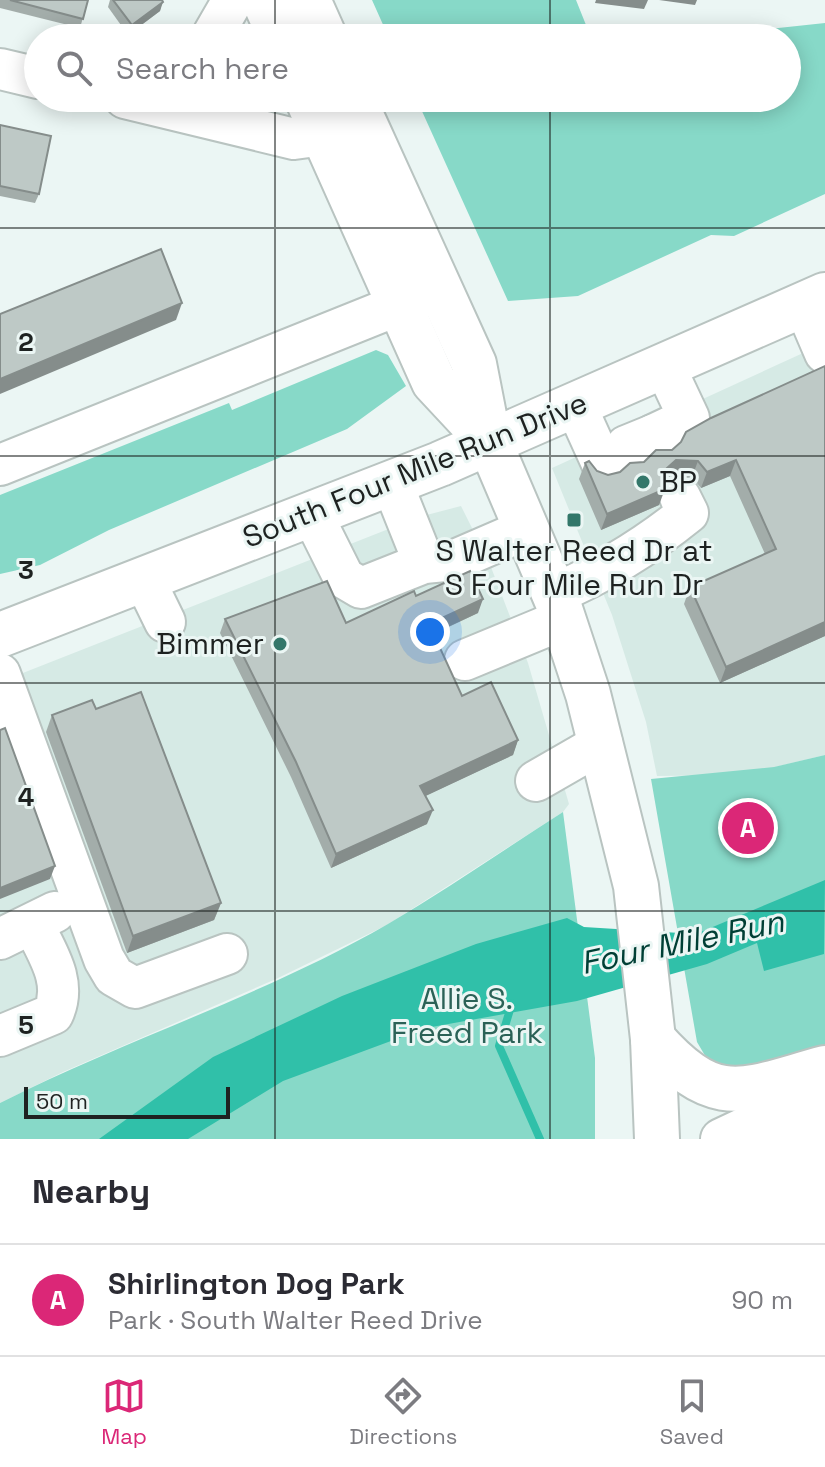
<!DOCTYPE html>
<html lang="en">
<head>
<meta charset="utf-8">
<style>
  body { margin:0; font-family:"Space Grotesk",sans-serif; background:#f2f2f3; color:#2b2b33 }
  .scale { position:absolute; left:24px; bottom:20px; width:206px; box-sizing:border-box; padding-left:8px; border:4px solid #1e2221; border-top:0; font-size:22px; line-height:28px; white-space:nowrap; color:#1e2221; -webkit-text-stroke:6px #ebf6f4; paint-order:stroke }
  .you { position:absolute; left:430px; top:632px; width:28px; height:28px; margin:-20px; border:6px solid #fff; border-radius:50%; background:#1a73e8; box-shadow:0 0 0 12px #1a73e833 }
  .badge { display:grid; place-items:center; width:52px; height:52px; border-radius:50%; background:#db2777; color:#fff; font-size:26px; font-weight:700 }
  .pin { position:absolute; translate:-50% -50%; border:4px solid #fff; box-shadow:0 2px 8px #0006 }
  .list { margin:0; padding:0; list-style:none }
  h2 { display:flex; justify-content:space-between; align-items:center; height:104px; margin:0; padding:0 32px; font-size:34px }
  h2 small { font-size:26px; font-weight:400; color:#7c7c81 }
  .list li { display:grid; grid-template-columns:52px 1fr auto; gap:24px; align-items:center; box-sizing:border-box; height:112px; padding:0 32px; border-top:2px solid #e1e1e2 }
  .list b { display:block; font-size:30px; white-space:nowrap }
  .list p { margin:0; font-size:26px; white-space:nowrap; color:#7c7c81 }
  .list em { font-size:26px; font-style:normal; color:#7c7c81 }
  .icon { flex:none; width:44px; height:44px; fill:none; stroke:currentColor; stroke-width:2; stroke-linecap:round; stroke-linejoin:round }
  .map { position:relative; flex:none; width:825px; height:1139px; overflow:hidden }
  .search { position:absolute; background:#fff; box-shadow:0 4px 20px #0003; left:24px; right:24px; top:24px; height:88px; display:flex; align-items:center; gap:20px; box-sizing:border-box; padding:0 28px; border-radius:44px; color:#7c7c81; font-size:30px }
  .sheet { height:216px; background:#fff }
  nav { display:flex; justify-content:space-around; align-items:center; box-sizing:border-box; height:112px; border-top:2px solid #e1e1e2; background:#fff; font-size:22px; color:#7c7c81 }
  nav a { display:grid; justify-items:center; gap:4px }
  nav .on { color:#db2777 }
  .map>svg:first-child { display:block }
  .built { fill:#d6eae5 }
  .green { fill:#87d9c8 }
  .water { fill:#30c0a9 }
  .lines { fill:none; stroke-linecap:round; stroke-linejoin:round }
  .stream { stroke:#30c0a9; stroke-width:8 }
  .minor-casing { stroke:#b9c4c1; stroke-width:44 }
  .major-casing { stroke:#b9c4c1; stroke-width:48 }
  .minor { stroke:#fff; stroke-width:40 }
  .major { stroke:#fff; stroke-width:44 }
  .wall { fill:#a3adaa }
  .shaded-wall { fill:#858d8b }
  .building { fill:#bec9c6; stroke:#858d8b; stroke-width:2 }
  .grid { fill:none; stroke:#1e2221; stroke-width:2; stroke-opacity:0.55 }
  .poi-dot { fill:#33776a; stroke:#ebf6f4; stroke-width:3 }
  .labels { text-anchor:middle; stroke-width:6; stroke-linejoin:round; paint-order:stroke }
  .street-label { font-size:30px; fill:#1e2221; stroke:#ebf6f4 }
  .poi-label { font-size:30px; fill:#1e2221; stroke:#ebf6f4; text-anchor:start }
  .park-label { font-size:30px; fill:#2b6257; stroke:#ebf6f4 }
  .water-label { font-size:32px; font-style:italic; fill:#003f35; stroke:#ebf6f4 }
  .grid-label { font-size:26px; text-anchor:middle; font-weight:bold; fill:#1e2221; stroke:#ebf6f4; stroke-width:6; stroke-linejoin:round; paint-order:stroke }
</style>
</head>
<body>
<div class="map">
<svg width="825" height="1139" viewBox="0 0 825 1139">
  <rect width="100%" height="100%" fill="#ebf6f4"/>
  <g class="built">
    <path d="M825,343V755L742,775L657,776L646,722L612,615L552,468Z"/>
    <path d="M461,506L489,562L528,663L569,804L563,812L387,925L276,979L63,1072L0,1103V682L419,517Z"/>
  </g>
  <g class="green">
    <path d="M372,0H576L590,35L651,38H389Z"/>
    <path d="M825,23V194L734,236L711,235L578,296L508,301L416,98H787V38H687Z"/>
    <path d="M376,350L388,355L406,386L347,429L109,530L40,565L0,574V495L229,403L232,410Z"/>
    <path d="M825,755V1056L766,1076L710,1064L697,1042L651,779L774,767Z"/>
    <path d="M563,812L595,1058V1139H0V1103C127,1039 265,995 388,924C448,889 505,849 563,812Z"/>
  </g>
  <path class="water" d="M825,880L824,954L764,971L757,943L707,964L577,1001L426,1028L283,1081L188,1139H99L213,1057L342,996L476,944L567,918L584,927L696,934Z"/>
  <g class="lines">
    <path class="stream" d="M512,1003L499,1046L540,1139"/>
    <defs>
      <g id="minor">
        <path d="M211,38L233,0"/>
        <path d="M0,69L38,78"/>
        <path d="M125,98L294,139L324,135L353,124"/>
        <path d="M804,304L825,353"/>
        <path d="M575,404L604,468"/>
        <path d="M657,445L653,435L689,418L665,367"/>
        <path d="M630,457L626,446L653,435"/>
        <path d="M0,465L431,292"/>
        <path d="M392,483L424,563"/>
        <path d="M312,514L344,578L361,588L424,563L455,560L527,529"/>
        <path d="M144,579L165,622"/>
        <path d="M554,594C604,573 646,547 688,513L680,497"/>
        <path d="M465,660L564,619"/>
        <path d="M0,674L104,959L114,976L135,988L227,954"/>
        <path d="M536,781L602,743"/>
        <path d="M0,939L55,912"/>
        <path d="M0,1036L53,1014C68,982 47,953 33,924"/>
        <path d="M721,1139L825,1090"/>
        <path d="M785,1139L825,1125"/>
      </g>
      <g id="major">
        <path d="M264,0L281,38"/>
        <path d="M308,0L325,38"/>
        <path d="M307,98L434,382L489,441"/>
        <path d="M353,98L474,364L489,441L558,603L588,694L636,886L653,1039L657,1139"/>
        <path d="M0,635L440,464L825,295"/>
        <path d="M653,1039C717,1111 743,1090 825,1068"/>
      </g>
    </defs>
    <use href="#minor" class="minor-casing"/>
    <use href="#major" class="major-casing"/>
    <use href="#minor" class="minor"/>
    <use href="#major" class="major"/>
  </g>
  <g class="wall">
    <path d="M0,0H88L80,28L0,8Z"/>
    <path d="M110,0H162L160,11L128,35L108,7Z"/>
    <path d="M0,125L39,194L35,203L0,196Z"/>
    <path d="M825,366V636L720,683L684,604L690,587L765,554L730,476L701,488L692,477L670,476L665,481L659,505L601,530L579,479L585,463L597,471L608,475L620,472L672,450Z"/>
    <path d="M478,613L434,634L462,696L518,740L513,755L425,796L427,824L331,868L291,777L220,633L225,619L346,623Z"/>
    <path d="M96,709L221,903L214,920L127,953L46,732L52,715Z"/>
  </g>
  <g class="shaded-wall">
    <path d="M596,0H648L644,9L595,3Z"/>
    <path d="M659,0H697L695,5Z"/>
    <path d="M163,2L160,11L128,35L132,25Z"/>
    <path d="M182,303L176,320L0,394V379Z"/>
    <path d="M676,460L698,461L692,477L670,476L660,485L666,469Z"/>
    <path d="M736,460L730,476L701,488L707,472Z"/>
    <path d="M665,489L659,505L601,530L607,514Z"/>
    <path d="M483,599L478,613L424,638L429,624Z"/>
    <path d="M825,622V636L720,683L726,667Z"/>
    <path d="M518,740L513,755L415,801L420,786Z"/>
    <path d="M433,810L427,824L331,868L336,854Z"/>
    <path d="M55,866L50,879L0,899V888Z"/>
    <path d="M221,903L214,920L127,953L133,936Z"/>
  </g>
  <g class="building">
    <path d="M10,0H88L83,19Z"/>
    <path d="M113,0H162L163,2L132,25Z"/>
    <path d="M0,125L51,136L39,194L0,186Z"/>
    <path d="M161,249L182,303L0,379V314Z"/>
    <path d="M825,366V622L726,667L690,587L776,549L736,460L707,472L698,461L676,460L666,469L665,489L607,514L585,463L589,461L597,471L608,475L620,472L630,463L644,462L656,450H672L681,442L686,432L711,418Z"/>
    <path d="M470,571L483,599L429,624L462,696L491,682L518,740L420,786L433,810L336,854L296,762L225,619L327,581L346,623L414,591L416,596Z"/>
    <path d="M141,692L221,903L133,936L52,715L92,700L96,709Z"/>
    <path d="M5,728L55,866L0,888V730Z"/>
  </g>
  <path class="grid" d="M275,0V38M550,0V38M275,98V1139M550,98V1139M0,228H825M0,456H825M0,683H825M0,911H825"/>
  <g class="poi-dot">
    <circle cx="643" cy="482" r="8"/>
    <rect x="566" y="512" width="16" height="16" rx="4"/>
    <circle cx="280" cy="644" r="8"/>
  </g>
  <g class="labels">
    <g class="street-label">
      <text transform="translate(415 470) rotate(-22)" y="10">South Four Mile Run Drive</text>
    </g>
    <g class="poi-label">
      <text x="659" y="492">BP</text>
      <text x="574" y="561" text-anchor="middle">S Walter Reed Dr at<tspan x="574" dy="34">S Four Mile Run Dr</tspan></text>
      <text x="264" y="654" text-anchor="end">Bimmer</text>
    </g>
    <g class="park-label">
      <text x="467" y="1009">Allie S.<tspan x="467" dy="34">Freed Park</tspan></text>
    </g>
    <g class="water-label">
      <text transform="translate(682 942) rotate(-12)" y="11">Four Mile Run</text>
    </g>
  </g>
  <g class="grid-label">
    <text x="26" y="351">2</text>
    <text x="26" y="579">3</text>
    <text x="26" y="806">4</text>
    <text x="26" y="1034">5</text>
  </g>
</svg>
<div class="scale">50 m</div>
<div class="you"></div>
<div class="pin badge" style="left:748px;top:828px">A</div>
<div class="search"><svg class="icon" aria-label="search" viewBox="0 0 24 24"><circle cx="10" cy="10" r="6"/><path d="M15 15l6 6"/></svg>Search here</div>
</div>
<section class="sheet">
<h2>Nearby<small></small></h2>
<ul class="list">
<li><span class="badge">A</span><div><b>Shirlington Dog Park</b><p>Park · South Walter Reed Drive</p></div><em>90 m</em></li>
</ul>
</section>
<nav>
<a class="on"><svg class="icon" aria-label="map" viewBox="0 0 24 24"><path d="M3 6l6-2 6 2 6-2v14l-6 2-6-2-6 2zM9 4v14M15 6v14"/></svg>Map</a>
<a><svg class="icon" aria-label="directions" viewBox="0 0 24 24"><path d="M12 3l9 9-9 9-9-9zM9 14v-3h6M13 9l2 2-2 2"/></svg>Directions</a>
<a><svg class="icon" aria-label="saved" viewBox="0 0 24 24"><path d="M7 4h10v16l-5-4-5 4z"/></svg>Saved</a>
</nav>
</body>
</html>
